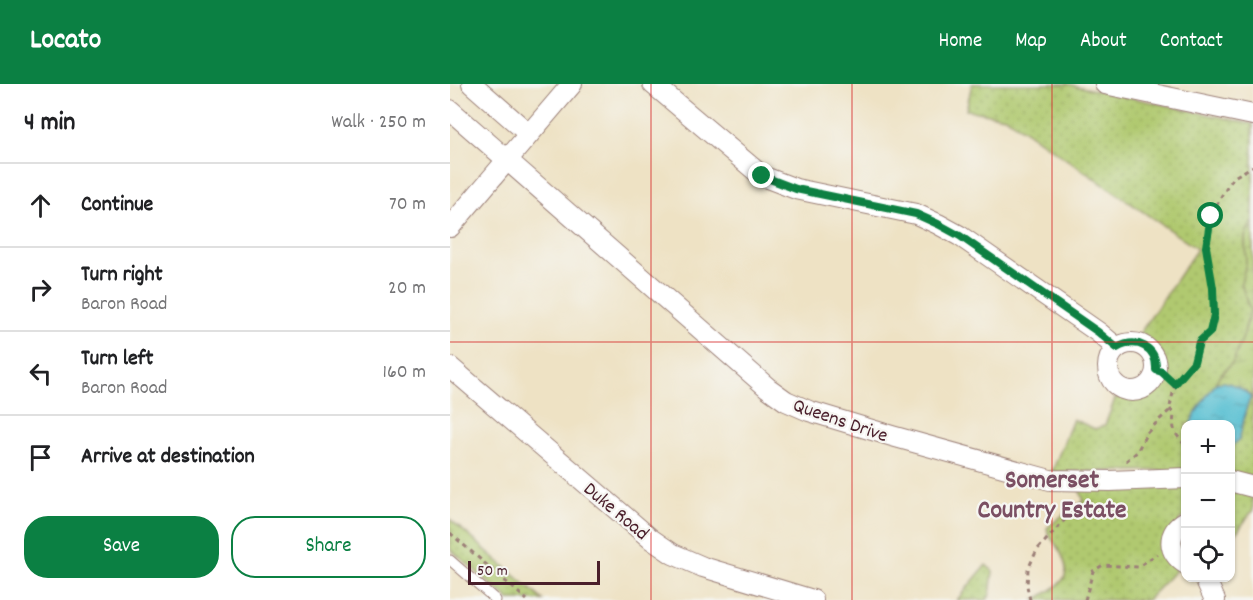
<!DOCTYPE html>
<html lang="en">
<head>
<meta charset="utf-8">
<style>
  body { margin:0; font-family:Dekko,sans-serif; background:#f6f6f6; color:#202124 }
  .controls { position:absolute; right:18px; bottom:18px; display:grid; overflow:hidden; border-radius:12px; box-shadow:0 2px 4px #0004 }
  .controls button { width:54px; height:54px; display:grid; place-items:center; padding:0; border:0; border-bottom:2px solid #e0e0e0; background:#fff; color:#202124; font:30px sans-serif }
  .scale { position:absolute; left:18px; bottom:15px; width:132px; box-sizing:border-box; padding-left:6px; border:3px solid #4a1f2b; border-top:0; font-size:16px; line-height:21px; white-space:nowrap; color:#4a1f2b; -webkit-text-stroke:4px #f6f6f2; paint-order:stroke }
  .stop { position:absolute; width:18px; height:18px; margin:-14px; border:4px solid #0b8043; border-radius:50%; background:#fff }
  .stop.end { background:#0b8043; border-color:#fff; box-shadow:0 2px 6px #0008 }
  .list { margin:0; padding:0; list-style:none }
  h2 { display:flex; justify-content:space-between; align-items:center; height:78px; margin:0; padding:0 24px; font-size:26px }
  h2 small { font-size:20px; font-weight:400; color:#757577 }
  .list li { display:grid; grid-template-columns:39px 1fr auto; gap:18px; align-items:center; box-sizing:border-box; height:84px; padding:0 24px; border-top:2px solid #e0e0e0 }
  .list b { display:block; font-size:22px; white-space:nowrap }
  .list p { margin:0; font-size:20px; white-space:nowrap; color:#757577 }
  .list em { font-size:20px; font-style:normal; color:#757577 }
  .actions { display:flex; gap:12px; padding:18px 24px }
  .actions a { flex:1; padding:14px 0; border:2px solid #0b8043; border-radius:24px; text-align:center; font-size:21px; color:#0b8043 }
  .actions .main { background:#0b8043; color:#fff }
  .icon { flex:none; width:33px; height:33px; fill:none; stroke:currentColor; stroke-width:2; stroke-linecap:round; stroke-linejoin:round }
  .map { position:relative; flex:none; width:803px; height:516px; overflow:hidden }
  header { display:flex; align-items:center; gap:36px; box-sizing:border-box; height:84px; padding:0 30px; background:#0b8043; color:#fff }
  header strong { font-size:28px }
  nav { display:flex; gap:33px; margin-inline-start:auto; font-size:21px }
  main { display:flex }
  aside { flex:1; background:#fff }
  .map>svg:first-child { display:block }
  .grass { fill:url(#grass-dots); stroke:#7d744d; stroke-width:1.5 }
  .wetland { fill:url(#wetland-marsh); stroke:#7d744d; stroke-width:1.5 }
  .water { fill:url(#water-ripples); stroke:#506f7e; stroke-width:1.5 }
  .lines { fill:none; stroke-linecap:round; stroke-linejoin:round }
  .lane-casing { stroke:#9c8078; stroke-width:11 }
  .street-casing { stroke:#9c8078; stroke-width:22 }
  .path { stroke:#9c8078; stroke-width:3; stroke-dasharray:4.5 4.5; stroke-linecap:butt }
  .lane { stroke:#fff; stroke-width:9 }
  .street { stroke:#fff; stroke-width:20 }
  .route { stroke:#0b8043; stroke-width:8 }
  .grid { fill:none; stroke:#d62828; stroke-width:1.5; stroke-opacity:0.55 }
  .labels { text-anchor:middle; stroke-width:4.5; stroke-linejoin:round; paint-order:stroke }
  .street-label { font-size:20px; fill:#4a1f2b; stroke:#f6f6f2 }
  .district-label { font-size:26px; font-weight:bold; fill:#7b4f63; stroke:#f6f6f2 }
</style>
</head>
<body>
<header>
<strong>Locato</strong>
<nav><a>Home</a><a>Map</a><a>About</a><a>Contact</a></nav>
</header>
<main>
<aside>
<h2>4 min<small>Walk · 250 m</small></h2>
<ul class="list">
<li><svg class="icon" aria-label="ahead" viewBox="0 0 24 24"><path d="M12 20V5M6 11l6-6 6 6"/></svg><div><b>Continue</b></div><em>70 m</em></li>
<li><svg class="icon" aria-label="right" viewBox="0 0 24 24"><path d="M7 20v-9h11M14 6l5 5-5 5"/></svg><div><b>Turn right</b><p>Baron Road</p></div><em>20 m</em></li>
<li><svg class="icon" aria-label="left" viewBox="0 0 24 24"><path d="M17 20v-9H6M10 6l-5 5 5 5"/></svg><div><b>Turn left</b><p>Baron Road</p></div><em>160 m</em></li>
<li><svg class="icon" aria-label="arrive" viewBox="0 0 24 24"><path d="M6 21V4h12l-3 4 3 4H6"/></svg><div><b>Arrive at destination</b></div></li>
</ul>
<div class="actions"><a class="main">Save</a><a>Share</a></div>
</aside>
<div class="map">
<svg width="803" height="516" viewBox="0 0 803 516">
  <defs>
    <pattern id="grass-dots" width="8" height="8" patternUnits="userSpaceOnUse" patternTransform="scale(1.5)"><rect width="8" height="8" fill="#b0c96f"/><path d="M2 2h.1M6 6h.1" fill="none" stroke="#99ac60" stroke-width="1.8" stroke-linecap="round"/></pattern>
    <pattern id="wetland-marsh" width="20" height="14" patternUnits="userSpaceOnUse" patternTransform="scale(1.5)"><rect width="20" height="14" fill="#b0c96f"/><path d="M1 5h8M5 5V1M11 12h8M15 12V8" fill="none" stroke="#99ac60"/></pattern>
    <pattern id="water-ripples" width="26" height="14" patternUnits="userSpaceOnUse" patternTransform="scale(1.5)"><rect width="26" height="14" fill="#56bfd2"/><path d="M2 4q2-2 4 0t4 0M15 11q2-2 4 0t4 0" fill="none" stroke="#499bab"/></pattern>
  </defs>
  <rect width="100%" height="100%" fill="#f6f6f2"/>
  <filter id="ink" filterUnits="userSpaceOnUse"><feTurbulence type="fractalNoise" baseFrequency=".0167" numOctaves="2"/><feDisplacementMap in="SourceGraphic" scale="12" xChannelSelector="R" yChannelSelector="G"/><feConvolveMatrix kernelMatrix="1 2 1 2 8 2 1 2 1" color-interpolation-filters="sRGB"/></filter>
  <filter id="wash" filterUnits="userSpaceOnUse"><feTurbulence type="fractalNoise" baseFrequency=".008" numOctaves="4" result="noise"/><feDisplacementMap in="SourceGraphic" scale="24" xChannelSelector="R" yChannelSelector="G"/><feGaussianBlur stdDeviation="1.35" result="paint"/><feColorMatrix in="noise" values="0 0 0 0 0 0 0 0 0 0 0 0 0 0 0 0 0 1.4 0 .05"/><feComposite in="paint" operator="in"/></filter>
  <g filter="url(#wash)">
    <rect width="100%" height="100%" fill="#eee2c4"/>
    <g class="grass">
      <path d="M522,0H617L803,40V135L795,153L796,180L791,199L800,227L793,253L783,278L769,292L766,299L751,320L741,338L742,340H736L735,386L602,388L623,335L645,345L655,341L665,315L671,310C711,320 727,271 689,256L688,252L747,165L555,33L516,26Z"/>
      <path d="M803,310V393L781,389L780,362L789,356L797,322Z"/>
      <path d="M735,401V432L729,436V483L697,516H585C613,499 627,493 606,461C602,455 598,452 597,444L614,430L634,417L629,405Z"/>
      <path d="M780,405L803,410V426L781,456Z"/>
      <path d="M0,435L93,516H59L0,465Z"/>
      <path d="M536,481L543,487L540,511L537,516H507Z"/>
    </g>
    <path class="wetland" d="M803,135V310L801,313L796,307L766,299L769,292L783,278L793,253L800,227L791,199L796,180L795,153Z"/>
    <path class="water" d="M774,298C784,300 794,305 801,313L797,322L789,356L781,362L780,340H742L741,338L751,320L766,299Z"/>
  </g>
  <g filter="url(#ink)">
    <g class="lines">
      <defs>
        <path id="lane" d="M0,476L46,516"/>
        <g id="street">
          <path d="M22,0L79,50"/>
          <path d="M203,0L312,92L346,105L466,130L488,140L510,152L648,248L667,264"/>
          <path d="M655,0L803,31"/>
          <path d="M0,26L318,304L336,317L359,327L442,352L600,396L660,397L736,394"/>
          <path d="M0,143L122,0"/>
          <circle cx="682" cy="283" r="24"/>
          <path d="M0,283L201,455L223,470L253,483L363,516"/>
          <path d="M780,397L803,403"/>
          <path d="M736,437C716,448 717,469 736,480"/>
          <path d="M755,494L765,516"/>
        </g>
      </defs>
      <use href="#lane" class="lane-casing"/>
      <use href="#street" class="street-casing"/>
      <g class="path">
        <path d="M706,286L712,288L725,300"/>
        <path d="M720,325L724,330C722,348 725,349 736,362"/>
        <path d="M676,377L687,368L696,350L709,336L719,327L725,300L744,278L749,258L760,248L764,231L763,204L756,163L761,132L772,111L784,93L803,82"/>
        <path d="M0,449L77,516"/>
        <path d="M580,516L577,502L578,485L587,466L620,430L641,416"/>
        <path d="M635,516L643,487L653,481L688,483L707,470"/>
      </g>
      <use href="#lane" class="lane"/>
      <use href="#street" class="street"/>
    </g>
  </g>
  <g class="lines" filter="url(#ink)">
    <path class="route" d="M312,92L346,105L466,130L488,140L510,152L648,248L667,264C687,253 707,263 706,286L712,288L725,300L744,278L749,258L760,248L764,231L763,204L756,163L761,132"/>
  </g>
  <path class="grid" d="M201,0V516M402,0V516M602,0V516M0,258H803"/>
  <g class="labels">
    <g class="street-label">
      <text transform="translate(391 335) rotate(19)" y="7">Queens Drive</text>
      <text transform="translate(167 426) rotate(40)" y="7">Duke Road</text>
    </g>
    <g class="district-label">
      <text x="602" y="403">Somerset<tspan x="602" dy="30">Country Estate</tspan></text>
    </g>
  </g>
</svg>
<div class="controls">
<button>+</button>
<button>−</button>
<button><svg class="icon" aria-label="locate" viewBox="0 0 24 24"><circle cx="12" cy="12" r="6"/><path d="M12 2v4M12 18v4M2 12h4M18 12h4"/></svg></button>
</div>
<div class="scale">50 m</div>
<div class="stop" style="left:761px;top:132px"></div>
<div class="stop end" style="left:312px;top:92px"></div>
</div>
</main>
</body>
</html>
